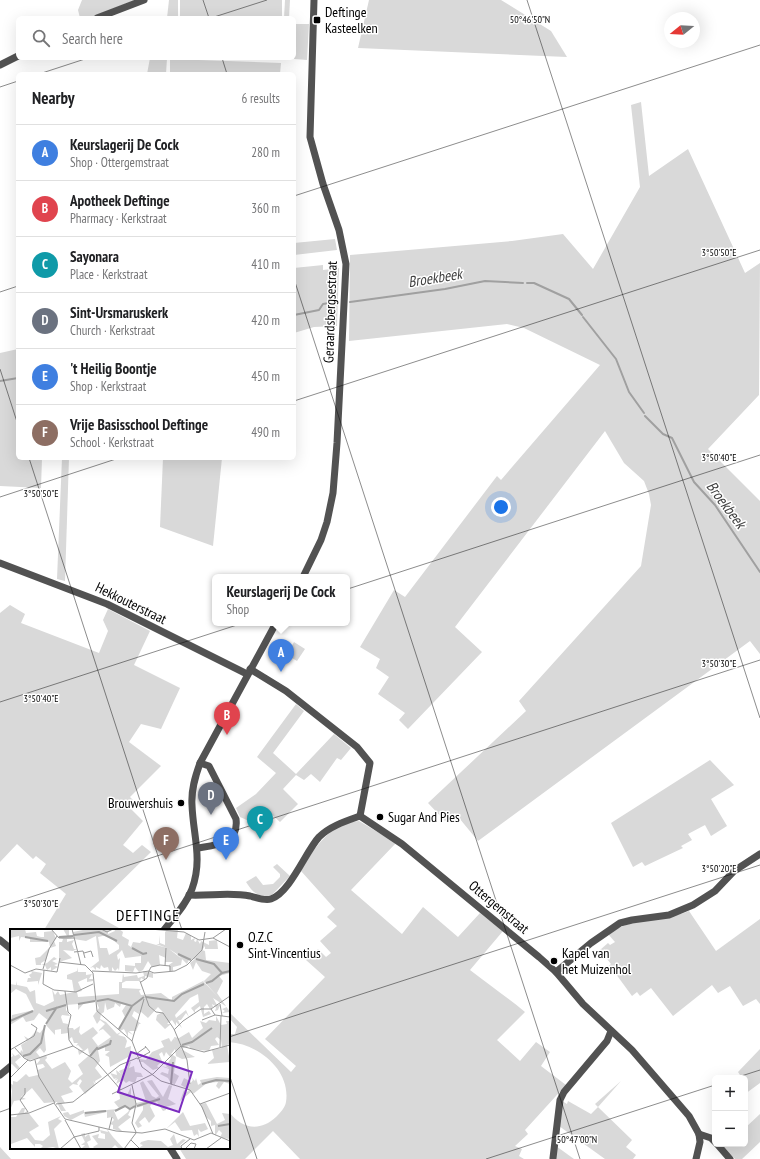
<!DOCTYPE html>
<html lang="en">
<head>
<meta charset="utf-8">
<style>
  body { margin:0; font-family:"PT Sans Narrow",sans-serif; background:#f6f6f6; color:#202124 }
  .controls { position:absolute; right:12px; bottom:12px; display:grid; overflow:hidden; border-radius:6px; box-shadow:0 4px 16px #0002 }
  .controls button { width:36px; height:36px; display:grid; place-items:center; padding:0; border:0; border-bottom:1px solid #e0e0e0; background:#fff; color:#202124; font:20px sans-serif }
  .compass { position:absolute; left:664px; top:12px; width:36px; height:36px; border-radius:50%; background:#fff; box-shadow:0 4px 16px #0002; rotate:252deg }
  .you { position:absolute; left:501px; top:507px; width:14px; height:14px; margin:-10px; border:3px solid #fff; border-radius:50%; background:#1a73e8; box-shadow:0 0 0 6px #1a73e833 }
  .badge { display:grid; place-items:center; width:26px; height:26px; border-radius:50%; background:#000; color:#fff; font-size:13px; font-weight:700 }
  .pin { position:absolute; translate:-50% -33px; filter:drop-shadow(0 1px 2px #0008) }
  .pin::after { content:''; position:absolute; top:21px; width:14px; height:12px; background:inherit; clip-path:polygon(0 0,100% 0,50% 100%) }
  .popup { position:absolute; left:212px; top:574px; width:138px; height:52px; box-sizing:border-box; display:grid; place-content:center; border-radius:6px; background:#fff; filter:drop-shadow(0 1px 3px #0005); font-size:13px; white-space:nowrap; color:#757577 }
  .popup b { font-size:15px; color:#202124 }
  .popup::after { content:''; position:absolute; left:50%; top:100%; margin-left:-8px; border:8px solid transparent; border-top-color:#fff }
  .list { margin:0; padding:0; list-style:none }
  h2 { display:flex; justify-content:space-between; align-items:center; height:52px; margin:0; padding:0 16px; font-size:17px }
  h2 small { font-size:13px; font-weight:400; color:#757577 }
  .list li { display:grid; grid-template-columns:26px 1fr auto; gap:12px; align-items:center; box-sizing:border-box; height:56px; padding:0 16px; border-top:1px solid #e0e0e0 }
  .list b { display:block; font-size:15px; white-space:nowrap }
  .list p { margin:0; font-size:13px; white-space:nowrap; color:#757577 }
  .list em { font-size:13px; font-style:normal; color:#757577 }
  .icon { flex:none; width:22px; height:22px; fill:none; stroke:currentColor; stroke-width:2; stroke-linecap:round; stroke-linejoin:round }
  .map { position:relative; flex:none; width:760px; height:1159px; overflow:hidden }
  .search { position:absolute; background:#fff; box-shadow:0 4px 16px #0002; left:16px; top:16px; width:280px; height:44px; display:flex; align-items:center; gap:10px; box-sizing:border-box; padding:0 14px; border-radius:6px; color:#757577; font-size:15px }
  .panel { position:absolute; background:#fff; box-shadow:0 4px 16px #0002; left:16px; top:72px; width:280px; height:388px; border-radius:6px }
  .map>svg:first-child { display:block }
  .green { fill:#d9d9d9 }
  .lines { fill:none; stroke-linecap:round; stroke-linejoin:round }
  .stream { stroke:#a0a0a0; stroke-width:2 }
  .minor { stroke:#525252; stroke-width:7 }
  .ticks { fill:none; stroke:#000; stroke-width:1; stroke-opacity:0.45 }
  .poi-dot { fill:#000; stroke:#fff; stroke-width:1.5 }
  .labels { text-anchor:middle; stroke-width:3; stroke-linejoin:round; paint-order:stroke }
  .poi-label { font-size:14px; fill:#000; stroke:#fff; text-anchor:start }
  .street-label { font-size:14px; fill:#000; stroke:#fff }
  .water-label { font-size:15px; font-style:italic; fill:#414141; stroke:#fff }
  .quarter-label { font-size:16px; letter-spacing:1px; fill:#000; stroke:#fff }
  .inset-river { fill:none; stroke:#a0a0a0; stroke-width:2 }
  .inset-road { fill:none; stroke:#999; stroke-width:1 }
  .view { fill:#7b2cbf; fill-opacity:0.15; stroke:#7b2cbf; stroke-width:2 }
  .inset-edge { fill:none; stroke:#000; stroke-width:2 }
  .ticks-label { font-size:10px; text-anchor:middle; fill:#000; stroke:#fff; stroke-width:3; stroke-linejoin:round; paint-order:stroke }
</style>
</head>
<body>
<div class="map">
<svg width="760" height="1159" viewBox="0 0 760 1159">
  <rect width="100%" height="100%" fill="#fff"/>
  <g class="green">
    <path d="M82,0H135L89,18H80L78,10Z"/>
    <path d="M169,0H178V18H167Z"/>
    <rect x="180" y="0" width="102" height="18"/>
    <path d="M285,0H290L289,18H284Z"/>
    <path d="M369,0H501L551,31L567,57L358,48Z"/>
    <path d="M294,24H309L307,60L282,58H294Z"/>
    <path d="M150,58H167L166,74H147Z"/>
    <path d="M170,59L281,63L280,74H170Z"/>
    <path d="M641,102L649,176L688,149L745,273L760,263L759,395L708,449L760,501V654L750,641L478,841L455,813L445,821L428,803L526,711L519,701L641,566L651,505L649,494L644,481L624,463L605,431L455,627L482,652L408,729L399,720L405,713L378,694L389,677L376,668L380,659L360,647L394,590L405,597L497,476L501,480L600,365L524,328L507,324L349,341L350,255L512,241L563,234L593,269L640,187L631,105Z"/>
    <path d="M335,239L337,250L294,255V243Z"/>
    <path d="M323,265V270L339,268L337,326L314,327L294,333V268Z"/>
    <path d="M18,349V458H42L41,488L0,486V353Z"/>
    <path d="M62,458H69L65,581L57,579Z"/>
    <path d="M163,458H222L213,546L160,527Z"/>
    <path d="M10,605L25,614L21,623L99,653L108,631L103,620L108,609L150,631L134,665L180,688L161,729L141,724L129,742L161,766L130,797L136,803L130,808L143,821L123,845L133,853L142,845L151,852L90,912L119,928L117,930H44L66,894L40,873L46,864L36,856L33,859L17,844L0,862V613Z"/>
    <path d="M294,642L305,649L297,661L287,655Z"/>
    <path d="M296,704L304,711L273,753L296,774L334,734L351,748L341,760L337,758L320,782L311,774L304,780L296,775L283,789L298,804L280,822L264,807L249,821L240,817L236,808L256,794L276,773L257,757Z"/>
    <path d="M710,760L734,785L711,799L727,826L711,836L705,825L688,834L692,840L681,846L683,848L645,866L642,862L633,867L611,823Z"/>
    <path d="M359,821L396,843L351,890L402,934L423,907L458,937L480,913L503,931L470,970C489,985 507,997 525,1012L497,1040L520,1061L536,1042L550,1052L541,1066L566,1085L525,1130L528,1134L515,1146L522,1149L519,1156L524,1159H300L273,1131L245,1159H186L179,1148H229V1112C242,1129 260,1132 276,1117C280,1113 285,1108 286,1102C291,1070 258,1044 229,1042V1034H235L237,1027L229,1018V1012L291,1072L296,1066L265,1039L325,977L306,960L318,949L326,957L331,953L320,941L337,926L327,917L335,909L301,871C315,847 329,824 359,821Z"/>
    <path d="M277,864L290,876L270,897C257,896 253,893 246,882L256,876L263,885L273,884L280,877V874L273,867Z"/>
    <path d="M689,911L716,951L760,919V1004L756,999L743,1006L730,986L718,993L712,985L673,1016L651,988L640,996L637,992L632,996L613,970L607,974L604,970L611,964L600,950L608,943L610,945L615,942L608,934C632,917 662,922 689,911Z"/>
    <path d="M760,1049V1083L745,1094V1078H742L738,1072Z"/>
    <path d="M621,1081L598,1107L632,1140L626,1147L636,1155L633,1159H605L559,1126L562,1101L567,1104L568,1101L591,1114L598,1107L595,1104Z"/>
    <path d="M760,1114V1142L742,1159H735L724,1147L727,1144H745V1128Z"/>
    <path d="M556,1146L574,1159H554Z"/>
    <path d="M0,1147L11,1159H0Z"/>
  </g>
  <g class="lines">
    <g class="stream">
      <path d="M527,283H534L569,299L582,315"/>
      <path d="M350,302L445,289L485,281L523,283"/>
      <path d="M294,315L319,310L323,304L329,303"/>
      <path d="M583,317L616,359L629,392L644,413"/>
      <path d="M0,381L18,378"/>
      <path d="M645,416L663,434L672,438L694,482L715,505L760,572"/>
    </g>
    <g class="minor">
      <path d="M97,18L144,0"/>
      <path d="M0,65L18,56"/>
      <path d="M0,563L107,604L247,674"/>
      <path d="M303,577L321,540L327,522L333,493L337,443L346,264L339,230L323,184L310,137L314,0"/>
      <path d="M250,669L286,691L357,747L370,763L360,816"/>
      <path d="M360,816L402,844L539,957L556,972L583,1004L632,1050L689,1116L699,1134L700,1142L696,1159"/>
      <path d="M198,848C217,845 239,844 236,819L209,766L200,763"/>
      <path d="M189,895C209,896 231,892 250,896C257,898 265,901 271,899C290,893 306,851 319,837C330,826 346,821 360,816"/>
      <path d="M164,930C174,917 186,905 192,889C203,859 193,835 192,805C191,790 195,777 200,763L276,623"/>
      <path d="M0,940L11,949"/>
      <path d="M556,972L591,943L620,923L632,920L669,915L693,905L715,891L734,871L760,854"/>
      <path d="M0,1075L11,1066"/>
      <path d="M699,1134L711,1138L715,1142"/>
      <path d="M717,1144L730,1159"/>
      <path d="M170,1148L177,1159"/>
      <path d="M553,1158L560,1100L564,1092L607,1041L611,1031"/>
    </g>
  </g>
  <path class="ticks" d="M203,0L209,18M527,0L760,718M211,18L267,0M222,58L227,74M39,74L88,58M0,87L18,81M294,196L760,45M294,279L580,1159M0,292L18,286M0,369L18,425M294,401L760,250M29,458L182,930M0,497L119,458M0,702L760,455M0,907L760,660M229,1037L760,865M229,1074L257,1159M735,1078L760,1070M0,1112L11,1108M486,1159L715,1085"/>
  <g class="poi-dot">
    <rect x="313" y="16" width="8" height="8" rx="2"/>
    <circle cx="181" cy="803" r="4"/>
    <circle cx="380" cy="817" r="4"/>
    <circle cx="240" cy="945" r="4"/>
    <circle cx="554" cy="961" r="4"/>
  </g>
  <g class="labels">
    <g class="poi-label">
      <text x="325" y="17">Deftinge<tspan x="325" dy="16">Kasteelken</tspan></text>
      <text x="173" y="808" text-anchor="end">Brouwershuis</text>
      <text x="388" y="822">Sugar And Pies</text>
      <text x="248" y="942">O.Z.C<tspan x="248" dy="16">Sint-Vincentius</tspan></text>
      <text x="562" y="958">Kapel van<tspan x="562" dy="16">het Muizenhol</tspan></text>
    </g>
    <g class="street-label">
      <text transform="translate(330 312) rotate(-88)" y="5">Geraardsbergsestraat</text>
      <text transform="translate(131 603) rotate(26)" y="5">Hekkouterstraat</text>
      <text transform="translate(499 907) rotate(40)" y="5">Ottergemstraat</text>
    </g>
    <g class="water-label">
      <text transform="translate(435 278) rotate(-9)" y="5">Broekbeek</text>
      <text transform="translate(726 505) rotate(53)" y="5">Broekbeek</text>
    </g>
    <g class="quarter-label">
      <text x="148" y="921">DEFTINGE</text>
    </g>
  </g>
  <g transform="translate(10 929)">
    <rect width="220" height="220" fill="#fff"/>
    <path d="M1,0H15L16,4L26,3L27,7L31,8H34V3L43,2L46,10L47,8L52,7H57L53,0H59V7L63,9L57,10V13L64,11L62,15L64,20H67L63,22L53,21L62,29L49,33V13H52L53,10L47,8L44,12L46,17L40,19L36,31L31,34V36L37,34L44,28L47,30L42,32L48,35L44,36L48,38L41,42V38L37,41L35,36H26L25,29L30,28L40,18L39,13H20V9L11,8L9,12V7L0,9ZM78,0H103L98,2V5L105,2L104,0H109L113,3L112,7L119,11L118,16L121,18L123,13L130,14L132,12L157,19L146,15H149L150,6V14L155,16V3L158,0H168L167,9L173,11L176,4L181,7V11L185,9L184,12L186,13L187,10L190,15L191,12L199,16V12L207,11L208,20H195V17L192,21L195,22L196,31L220,34V44L209,47L213,52L207,64L220,83L212,84L215,82L212,80L217,78L203,69L207,76H210L208,81L205,82L206,79L204,74L205,77L202,75L203,78L200,80L197,75L194,78V85L199,82L201,85L193,88L190,77L185,81V84L181,79L189,73L188,65L180,69L165,86L166,89L176,81L179,88L176,84L171,91H168L172,99L166,93V97L162,91L157,95H161L155,100L146,91L147,86L153,83L148,78L138,89L130,82L129,85L124,82L122,87L131,95H129L126,102H119L123,106L118,103V108L114,100L110,102L108,100L115,88L112,82L116,76L111,75L110,78L105,74L104,78L97,81L95,73L94,83L91,85L90,90L96,93L107,105L111,103L108,106L115,108L117,112L115,119L121,117L120,127L100,138L99,128L95,126L100,122H95V116L88,121L90,132L85,139L92,148L85,152L86,155L83,152L85,156L75,165L69,157L72,152L70,150L67,154L68,156L63,155L59,158L63,163L51,167L55,174H51L56,182H51L47,173L34,174L22,159L11,168L16,170L4,172L0,181L2,162L0,154L3,156V152L7,153L16,145L19,148L28,146V141L35,138L33,135L26,136L30,131L29,129L19,131L10,125L11,121L13,123L11,116L17,112L14,107L19,110L26,102L30,104L39,92L29,84L24,91L16,93L13,88L0,96L2,86L24,81L16,65L6,60L0,65V55L6,56V52L7,56L17,58L20,63L25,61L26,74L34,77L44,72L42,60L45,66L48,62L50,66L64,63L62,51L57,50V46L67,42V38L68,43H76V46L82,45L79,50H83V52L77,53V49L68,53L72,62L67,63L68,68L109,65V53H112L113,44L114,48L127,46L128,49L134,47L133,42L143,44V49L135,47V51L131,49L130,52H116L112,54V59L131,60L129,62L131,66L151,64L162,72V68L193,52L208,68L192,50L194,52L201,45L192,42L186,33L183,41L180,34L185,30L179,31L177,35L167,25L159,20L172,30L171,36L163,38V42H160L159,36L163,33H155L156,29L149,26L150,36L142,38L138,32L133,41L129,43L125,38L123,43L115,42V36L125,37V34H131V27L115,29L112,21L107,26L108,31L110,29L109,42L108,39L105,42L102,38V42H99L98,38L94,39L91,36L90,40L86,38V41L83,38L80,39L89,32L86,7L76,12L64,10L63,3ZM97,6L109,16V20L99,26L97,19H90L88,8ZM86,72L89,79L83,87L87,95L90,91L95,95L88,102L93,100L101,108L88,117L82,109L88,104L83,98L71,106L69,103L70,97L64,101L63,99H58V95L53,94L51,88L52,86L60,87L56,81V76L68,75V81L75,73ZM36,96L45,106V101L51,100V105L58,104L59,110L62,108L64,114H68L66,117L68,116L73,121H68L69,126L78,119L79,125L83,123L68,136L73,145L62,154L58,150L61,142L55,133L42,140L35,131L37,129L36,126L30,128L26,123L30,119L34,124L36,121L34,100ZM21,42L32,44L28,56V52L17,53L18,49H21L19,46L22,44ZM206,87L211,96L217,95L216,92H220V115L217,116L220,133L197,135L204,129L202,121L212,119L211,111L207,108L205,110L209,116L201,117L199,122L181,120L179,117L171,120L185,128L172,130L166,127L165,120L161,125L166,128L164,144L169,147L164,157L163,154L158,170L166,175L156,178V181L153,182L147,173L142,175L140,177L145,187L139,194L135,188L129,193L132,197L128,199L125,194L133,181V177L121,180L118,186L121,188L108,198L113,203L103,200V196L100,195L104,191L102,188L97,189V183L75,188L74,184L61,191L54,187L53,184L58,183L60,186L74,181V183L108,180L109,179L104,173L110,170L109,162L117,166L121,158V168L125,169L126,174L136,172L130,154L133,152L142,167L146,169L149,167L137,152L142,151L153,168L159,156L162,157L158,149L150,145L152,143L158,145L159,140L151,137L159,139L156,137L161,129L156,123L154,128L152,123L149,125L152,132L147,137L149,139L143,141L133,133H129L130,130L136,131L142,123L154,118L151,112L159,109L161,113L164,109L165,112L164,108L169,109L179,103L182,109L193,99L190,92L196,94L199,91L206,92ZM116,177L119,181L118,183L108,191L104,182ZM2,124L5,127L9,125L11,128L5,133L10,139L8,141L2,135L0,136V129L3,127ZM121,133L119,139L124,137L125,143L131,144L133,148H127L125,154L119,152L116,154L113,151L106,155L108,150L104,152L107,149L104,150L100,144L107,146L106,141L111,145L109,142L118,138L116,134ZM180,147L185,152L186,149L188,156L191,154L190,151L207,148L220,149V155L214,153L209,160L206,157L208,153L197,154L183,165L181,163L170,172L174,161L177,163L179,161L171,156L174,149L180,152V155L183,151ZM196,174L207,195L215,191L212,184L220,185V210L210,209L212,204L209,201L205,207V196L201,197V192L196,188L193,189L196,188L190,175ZM12,179H15L14,184L17,182L29,197L19,203L25,211L33,212L40,206L38,193L51,187L48,190L52,192L44,200L49,220L43,218L31,220L34,219H31L33,217L30,215H25V218L17,209L1,215L0,188H6ZM173,183L180,197L195,194L198,200L191,203L188,200L189,208L187,205L184,207L182,201L171,202L165,193L156,200ZM97,200L103,208L114,220H109L105,216L101,220H85L83,218L88,215L82,207L89,205L88,209L95,210V205L91,204L90,201L98,203ZM75,204V208L79,205L81,211L77,213L80,220L72,219L75,216H71L75,213L71,205ZM164,205L167,215L173,210L176,211L170,216L172,220L129,219L133,216L130,215L131,213L138,211L151,212L158,218L163,216L160,210Z" fill="#d9d9d9" fill-rule="evenodd"/>
    <path class="inset-river" d="M64,6L89,3L107,12M15,8L38,12M49,8L63,7M122,19L133,25L137,24M168,25L181,31M186,30L204,35L212,44M196,54L202,52L212,44L220,42M136,68L164,72L172,65L194,55M87,72L98,70L122,77L134,68M68,75L85,72M36,82L56,76M0,92L23,82M36,95L47,78M109,100L122,77M172,116L182,113L202,99M13,127L20,125L31,114L35,96M80,127L87,119L88,120L100,115L101,111M161,155L163,133M192,155L206,151L220,152M127,177L150,170M105,182L115,177L120,180L125,177M75,184L96,182M208,197L220,195"/>
    <path class="inset-road" d="M41,0L49,9H64M62,0L71,36M91,0L97,3L103,0M140,0L174,3L189,11L203,9L220,18M203,9L216,0M64,23L73,22L75,29M74,24L81,22L83,28M49,33L75,36L83,44L87,82L122,112L132,138L151,152L180,161L192,178L203,205M0,36L15,44L26,40L47,43L50,29M155,37L156,19M33,40L39,20L47,7M34,41L33,55L44,61L66,63L83,55M82,42L126,44L139,42M139,42L144,44L165,42L177,36L192,21L195,3M139,42L141,38L150,36L160,37V42M130,52L139,77L146,83L153,84L164,100L177,131L180,155M131,53L137,49L139,42M55,62L58,83L61,86L58,99L59,111L63,117L84,130L111,161M210,75L212,87M201,80L220,67M205,86L220,88M192,91L205,86M164,101L173,92L191,80H201L205,86M122,112L134,70M171,117L194,123L220,116M210,118L211,87M5,119L14,129L20,132L63,117M0,121L24,107L27,99L21,95M126,125L136,118M127,130L140,123L135,117M25,131L29,148L45,174M143,145L171,117M0,149L18,131M122,156L126,175L122,194L126,203M15,159V165L10,171L18,183M102,165L143,145M46,175L63,173L110,136L127,129M190,175L220,164M0,186L19,184L44,174L55,190L106,202L132,204L155,200L184,211L201,204L220,212M55,191L71,220M99,200L102,188M64,208L89,202V198M121,211L130,220M50,220L64,208M114,220L126,204M172,220L171,217L180,210M175,220L181,214L186,215L184,220M196,220L211,209"/>
    <path class="view" d="M121,123L182,143L169,183L108,163Z"/>
    <rect width="220" height="220" class="inset-edge"/>
  </g>
  <g class="ticks-label">
    <text x="530" y="23">50°46'50"N</text>
    <text x="719" y="256">3°50'50"E</text>
    <text x="719" y="461">3°50'40"E</text>
    <text x="41" y="497">3°50'50"E</text>
    <text x="719" y="667">3°50'30"E</text>
    <text x="41" y="702">3°50'40"E</text>
    <text x="719" y="872">3°50'20"E</text>
    <text x="41" y="907">3°50'30"E</text>
    <text x="577" y="1143">50°47'00"N</text>
  </g>
</svg>
<div class="controls">
<button>+</button>
<button>−</button>
</div>
<svg class="compass" viewBox="-18 -18 36 36"><path d="M0-13l5 13h-10z" fill="#e53935"/><path d="M0 13l5-13h-10z" fill="#757577"/></svg>
<div class="you"></div>
<div class="pin badge" style="left:281px;top:672px;background:#3f7fe0">A</div>
<div class="popup"><b>Keurslagerij De Cock</b>Shop</div>
<div class="pin badge" style="left:227px;top:735px;background:#e0444e">B</div>
<div class="pin badge" style="left:260px;top:839px;background:#0f9aa8">C</div>
<div class="pin badge" style="left:211px;top:815px;background:#6b7280">D</div>
<div class="pin badge" style="left:226px;top:860px;background:#3f7fe0">E</div>
<div class="pin badge" style="left:166px;top:860px;background:#8d6e63">F</div>
<div class="search"><svg class="icon" aria-label="search" viewBox="0 0 24 24"><circle cx="10" cy="10" r="6"/><path d="M15 15l6 6"/></svg>Search here</div>
<section class="panel">
<h2>Nearby<small>6 results</small></h2>
<ul class="list">
<li><span class="badge" style="background:#3f7fe0">A</span><div><b>Keurslagerij De Cock</b><p>Shop · Ottergemstraat</p></div><em>280 m</em></li>
<li><span class="badge" style="background:#e0444e">B</span><div><b>Apotheek Deftinge</b><p>Pharmacy · Kerkstraat</p></div><em>360 m</em></li>
<li><span class="badge" style="background:#0f9aa8">C</span><div><b>Sayonara</b><p>Place · Kerkstraat</p></div><em>410 m</em></li>
<li><span class="badge" style="background:#6b7280">D</span><div><b>Sint-Ursmaruskerk</b><p>Church · Kerkstraat</p></div><em>420 m</em></li>
<li><span class="badge" style="background:#3f7fe0">E</span><div><b>'t Heilig Boontje</b><p>Shop · Kerkstraat</p></div><em>450 m</em></li>
<li><span class="badge" style="background:#8d6e63">F</span><div><b>Vrije Basisschool Deftinge</b><p>School · Kerkstraat</p></div><em>490 m</em></li>
</ul>
</section>
</div>
</body>
</html>
